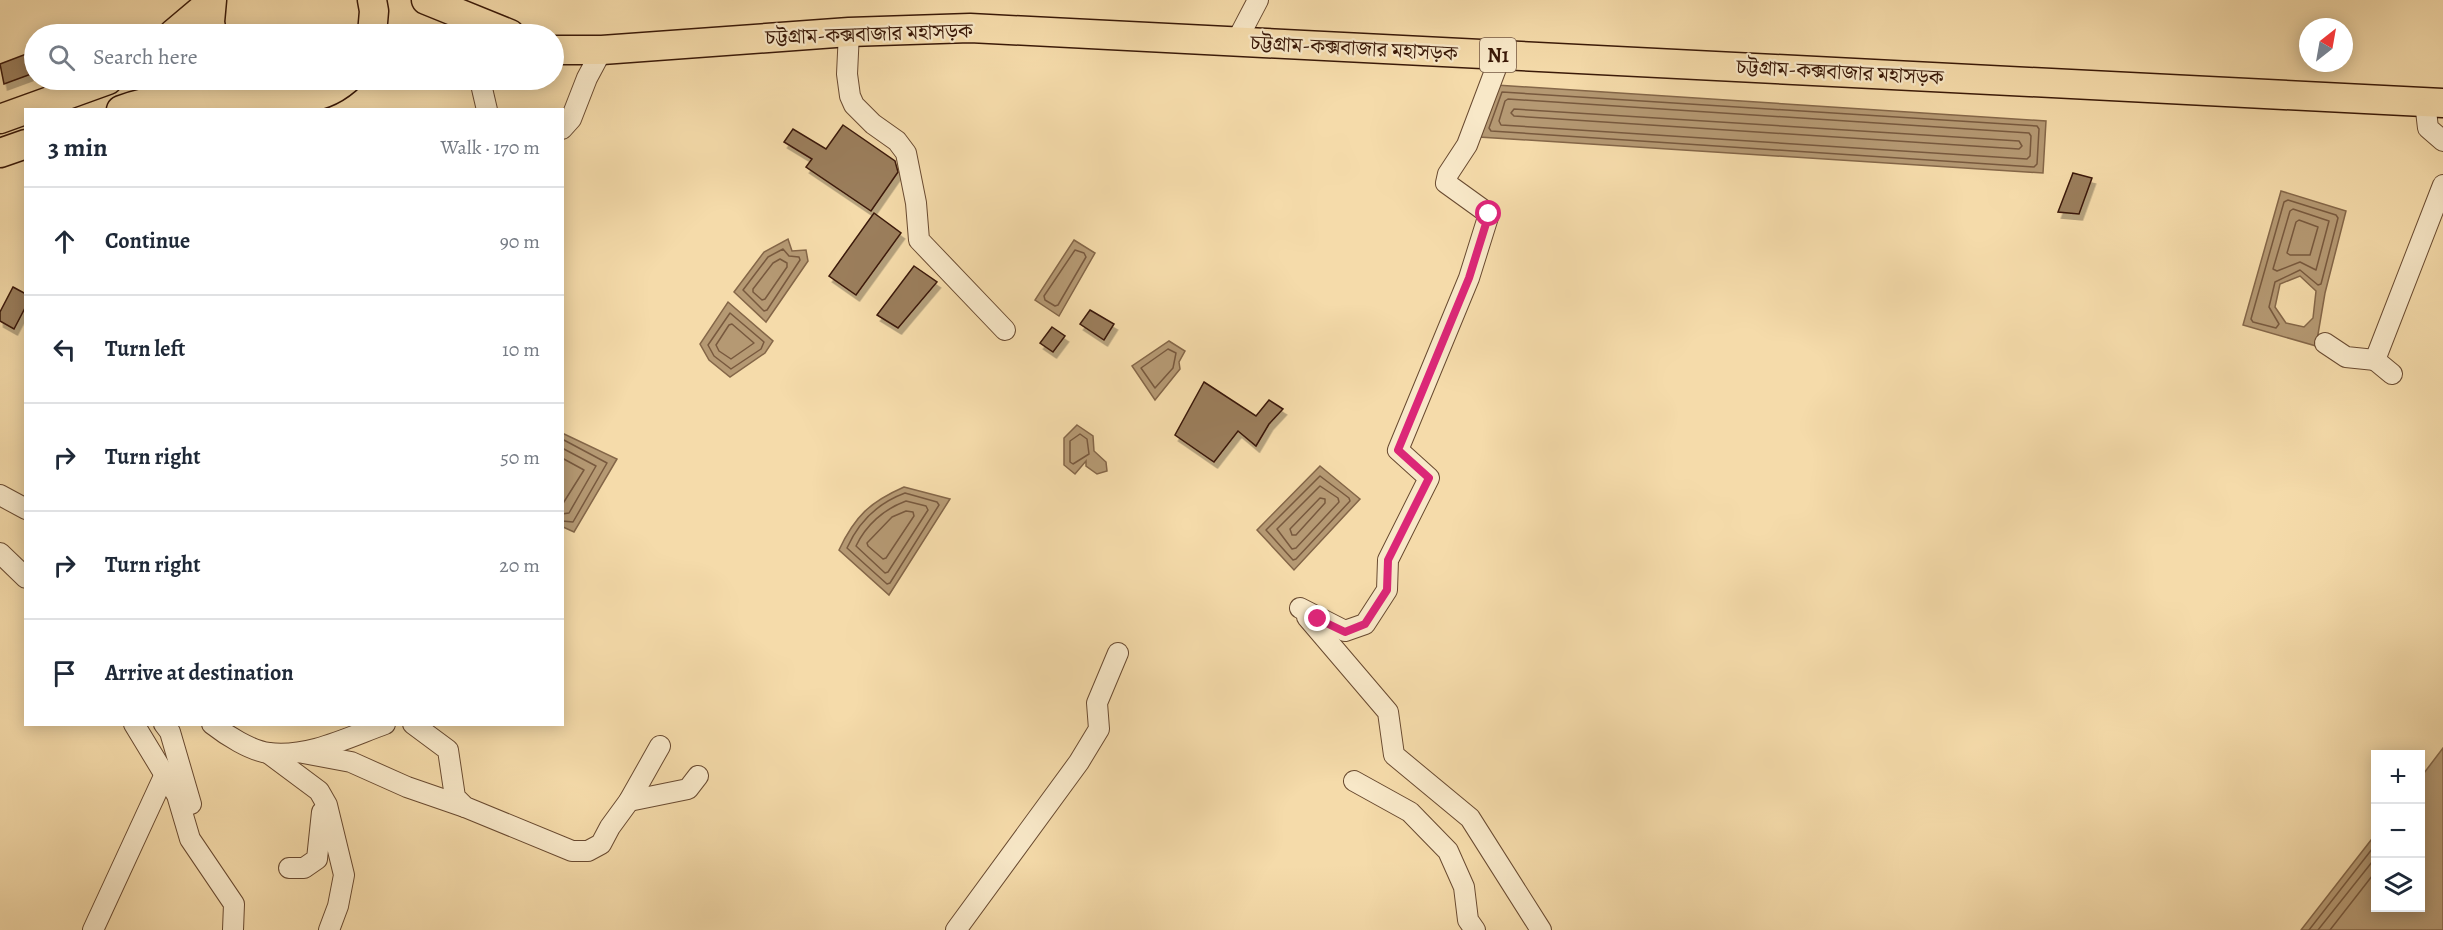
<!DOCTYPE html>
<html lang="en">
<head>
<meta charset="utf-8">
<style>
  body { margin:0; font-family:Alegreya,"Noto Serif Bengali",serif; background:#f6f6f7; color:#1f2937 }
  .controls { position:absolute; right:18px; bottom:18px; display:grid; overflow:hidden; border-radius:0px; box-shadow:0 3px 15px #0003 }
  .controls button { width:54px; height:54px; display:grid; place-items:center; padding:0; border:0; border-bottom:2px solid #e0e1e3; background:#fff; color:#1f2937; font:30px sans-serif }
  .compass { position:absolute; left:2299px; top:18px; width:54px; height:54px; border-radius:50%; background:#fff; box-shadow:0 3px 15px #0003; rotate:31deg }
  .stop { position:absolute; width:18px; height:18px; margin:-14px; border:4px solid #db2777; border-radius:50%; background:#fff }
  .stop.end { background:#db2777; border-color:#fff; box-shadow:0 2px 6px #0008 }
  .list { margin:0; padding:0; list-style:none }
  h2 { display:flex; justify-content:space-between; align-items:center; height:78px; margin:0; padding:0 24px; font-size:26px }
  h2 small { font-size:20px; font-weight:400; color:#747a83 }
  .list li { display:grid; grid-template-columns:39px 1fr auto; gap:18px; align-items:center; box-sizing:border-box; height:108px; padding:0 24px; border-top:2px solid #e0e1e3 }
  .list b { display:block; font-size:22px; white-space:nowrap }
  .list em { font-size:20px; font-style:normal; color:#747a83 }
  .icon { flex:none; width:33px; height:33px; fill:none; stroke:currentColor; stroke-width:2; stroke-linecap:round; stroke-linejoin:round }
  .map { position:relative; flex:none; width:2443px; height:930px; overflow:hidden }
  .search { position:absolute; background:#fff; box-shadow:0 3px 15px #0003; left:24px; top:24px; width:540px; height:66px; display:flex; align-items:center; gap:15px; box-sizing:border-box; padding:0 21px; border-radius:33px; color:#747a83; font-size:22px }
  .panel { position:absolute; background:#fff; box-shadow:0 3px 15px #0003; left:24px; top:108px; width:540px; height:618px; border-radius:0px }
  .map>svg:first-child { display:block }
  .water { fill:#b59973; stroke:#846648; stroke-width:1.5; fill-rule:evenodd }
  .lines { fill:none; stroke-linecap:round; stroke-linejoin:round }
  .shore { stroke:#78593e; stroke-width:1.5 }
  .building { fill:#9b7e5c; stroke:#3a1908; stroke-width:1.5; filter:url(#shadow) }
  .minor-casing { stroke:#694a30; stroke-width:22 }
  .highway-casing { stroke:#3a1908; stroke-width:31 }
  .minor { stroke:#f8e8c8; stroke-width:20 }
  .highway { stroke:#f5dbaa; stroke-width:28 }
  .route { stroke:#db2777; stroke-width:8 }
  .labels { text-anchor:middle; stroke-width:4.5; stroke-linejoin:round; paint-order:stroke }
  .shield { fill:#f8e8c8; stroke:#735742; stroke-width:1.5 }
  .shield-label { font-size:20px; font-weight:bold; fill:#3a1908 }
  .street-label { font-size:21px; fill:#3a1908; stroke:#f8e8c8 }
</style>
</head>
<body>
<div class="map">
<svg width="2443" height="930" viewBox="0 0 2443 930">
  <defs>
    <filter id="shadow"><feDropShadow dx="3.5" dy="6" stdDeviation="0" flood-color="#0004"/></filter>
  </defs>
  <rect width="100%" height="100%" fill="#f5dbaa"/>
  <filter id="stains"><feTurbulence type="fractalNoise" baseFrequency=".00333" numOctaves="4"/><feColorMatrix values="0 0 0 0 .2 0 0 0 0 .09 0 0 0 0 .02 0 0 0 .5 -.17"/></filter>
  <radialGradient id="worn" r=".72"><stop offset=".6" stop-color="#630" stop-opacity="0"/><stop offset="1" stop-color="#630" stop-opacity=".3"/></radialGradient>
  <g class="water">
    <path d="M1496,85L2046,121L2043,173L1479,137Z"/>
    <path d="M2281,191L2346,211L2325,293L2316,346L2243,325ZM2300,276L2316,291L2313,318L2304,327L2286,323L2275,307L2280,284Z"/>
    <path d="M788,239L792,251L806,250L808,261L766,322L734,292L764,252Z"/>
    <path d="M1074,240L1095,253L1059,316L1035,300Z"/>
    <path d="M728,302L773,341L765,353L730,377L709,360L700,344Z"/>
    <path d="M1169,341L1185,351L1179,362L1180,369L1155,400L1132,366Z"/>
    <path d="M1077,425L1093,436L1094,451L1106,462L1107,471L1097,474L1086,466V461L1075,474L1064,465V438Z"/>
    <path d="M562,433L617,459L574,532L563,527Z"/>
    <path d="M1320,466L1360,499L1294,570L1257,530Z"/>
    <path d="M904,487L950,499L889,595L839,550C855,516 870,502 904,487Z"/>
    <path d="M2443,748V930H2301L2375,835L2376,908H2420L2421,777Z"/>
  </g>
  <g class="lines">
    <g class="shore">
      <path d="M1502,92L2037,126L2039,129L2037,164L2034,167L1491,131L1489,128Z"/>
      <path d="M1508,99L2029,133L2031,136L2030,156L2027,159L1501,125L1499,121L1505,101Z"/>
      <path d="M1514,109L2019,141L2022,146L2019,149L1514,116L1511,113Z"/>
      <path d="M2288,200L2336,215L2338,218L2321,284L2318,285L2300,270L2275,282L2269,307L2279,324L2276,328L2253,322L2251,319L2284,202Z"/>
      <path d="M2293,209L2329,221L2316,270L2300,262L2277,271L2273,269L2290,211Z"/>
      <path d="M2299,220L2318,227L2310,255H2290L2287,253L2296,222Z"/>
      <path d="M783,249L789,256L799,257L800,260L767,310L764,311L743,290L768,257Z"/>
      <path d="M1075,250L1084,253L1086,257L1058,305L1055,306L1045,300L1044,296Z"/>
      <path d="M780,259L787,263V267L765,299L762,300L753,292V289L773,263Z"/>
      <path d="M730,313L764,342L761,349L731,369L714,356L708,345Z"/>
      <path d="M732,324L754,343L731,359L719,351L716,345L729,325Z"/>
      <path d="M1168,349L1176,353L1173,368L1155,388L1141,368Z"/>
      <path d="M1080,434L1087,439L1089,454L1073,464L1070,462V441Z"/>
      <path d="M562,439L607,463L573,522L562,521"/>
      <path d="M562,448L596,466L569,513L562,514"/>
      <path d="M562,458L584,470L562,505"/>
      <path d="M1320,476L1349,498L1350,501L1296,559L1293,560L1266,530Z"/>
      <path d="M1320,486L1338,498L1339,502L1296,548L1292,549L1277,529Z"/>
      <path d="M905,493L937,502L939,505L890,583L887,584L847,548C859,521 878,503 905,493Z"/>
      <path d="M1320,498L1325,499V503L1296,535H1292L1290,529Z"/>
      <path d="M906,501L926,506L928,510L888,572L885,573L856,546C866,525 884,509 906,501Z"/>
      <path d="M906,511L913,512L914,516L886,558L883,559L868,546L867,543L892,517Z"/>
      <path d="M2309,930L2376,844"/>
      <path d="M2318,930L2376,857"/>
      <path d="M2330,930L2376,871"/>
    </g>
  </g>
  <g class="building">
    <path d="M34,51V73L4,84L0,64Z"/>
    <path d="M843,125L895,161L898,172L871,211L806,167L812,159L784,142L793,129L826,149Z"/>
    <path d="M2073,173L2092,178L2079,214L2058,212Z"/>
    <path d="M874,213L901,233L856,295L829,276Z"/>
    <path d="M914,266L937,282L898,328L877,315Z"/>
    <path d="M13,287L26,294V306L14,329L0,321V312Z"/>
    <path d="M1090,310L1114,324L1104,340L1080,324Z"/>
    <path d="M1052,327L1065,336L1053,352L1040,343Z"/>
    <path d="M1204,382L1256,416L1269,400L1283,409L1269,424L1256,446L1238,431L1214,462L1175,435Z"/>
  </g>
  <g class="lines">
    <defs>
      <g id="minor">
        <path d="M849,32L847,74L850,96L854,105L873,124L897,141L906,153L916,203L919,240L1005,330"/>
        <path d="M1236,42L1258,0"/>
        <path d="M480,80L487,110"/>
        <path d="M2425,102L2428,128L2443,141"/>
        <path d="M562,129L571,119L587,78L602,50"/>
        <path d="M2325,343L2346,357L2375,360"/>
        <path d="M2392,374L2375,360L2443,185"/>
        <path d="M0,495L26,509"/>
        <path d="M0,553L26,578"/>
        <path d="M1300,608L1345,631L1365,624L1387,590L1388,560L1429,478L1398,450L1469,278L1489,214L1446,183L1448,174L1467,145L1501,55"/>
        <path d="M1307,617L1388,712L1394,755L1470,818L1541,930"/>
        <path d="M134,724L177,795L190,839L234,904L233,930"/>
        <path d="M164,724L170,732L191,804"/>
        <path d="M212,724C226,735 251,751 269,753C308,758 349,737 385,724"/>
        <path d="M413,724L448,750L455,797L465,807L572,851H588L601,844L610,827L629,801L660,746"/>
        <path d="M268,753L319,791L327,805L344,875L338,906L329,930"/>
        <path d="M303,753L351,762L407,787L465,807"/>
        <path d="M1354,781L1410,812L1448,851L1464,887L1468,920L1475,930"/>
        <path d="M629,801L688,789L698,776"/>
        <path d="M289,868H304L317,859L322,812"/>
        <path d="M93,930L165,774"/>
        <path d="M956,930L1079,762L1099,729L1097,703L1118,653"/>
      </g>
      <g id="highway">
        <path d="M212,0L210,22L212,34"/>
        <path d="M372,0L374,11L372,34"/>
        <path d="M426,0L510,34"/>
        <path d="M173,34L211,2"/>
        <path d="M554,50H602L849,32L970,28L2443,103"/>
        <path d="M247,86C279,102 317,105 346,80"/>
        <path d="M121,110C165,93 217,96 264,94"/>
        <path d="M0,119L108,80"/>
        <path d="M0,153L26,144"/>
      </g>
    </defs>
    <use href="#minor" class="minor-casing"/>
    <use href="#highway" class="highway-casing"/>
    <use href="#minor" class="minor"/>
    <use href="#highway" class="highway"/>
  </g>
  <g class="lines">
    <path class="route" d="M1318,619L1345,632L1365,624L1387,590L1388,560L1429,478L1398,450L1469,278L1489,214"/>
  </g>
  <g class="labels">
    <rect class="shield" x="1480" y="38" width="36" height="34" rx="4.5"/>
    <g class="shield-label">
      <text x="1498" y="62">N1</text>
    </g>
    <g class="street-label">
      <text transform="translate(869 34) rotate(-2)" y="7">চট্টগ্রাম-কক্সবাজার মহাসড়ক</text>
      <text transform="translate(1354 48) rotate(3)" y="7">চট্টগ্রাম-কক্সবাজার মহাসড়ক</text>
      <text transform="translate(1840 72) rotate(3)" y="7">চট্টগ্রাম-কক্সবাজার মহাসড়ক</text>
    </g>
  </g>
  <rect width="100%" height="100%" filter="url(#stains)"/>
  <rect width="100%" height="100%" fill="url(#worn)"/>
</svg>
<div class="controls">
<button>+</button>
<button>−</button>
<button><svg class="icon" aria-label="layers" viewBox="0 0 24 24"><path d="M12 4l9 5-9 5-9-5zM3 14l9 5 9-5"/></svg></button>
</div>
<svg class="compass" viewBox="-18 -18 36 36"><path d="M0-13l5 13h-10z" fill="#e53935"/><path d="M0 13l5-13h-10z" fill="#747a83"/></svg>
<div class="stop" style="left:1489px;top:214px"></div>
<div class="stop end" style="left:1318px;top:619px"></div>
<div class="search"><svg class="icon" aria-label="search" viewBox="0 0 24 24"><circle cx="10" cy="10" r="6"/><path d="M15 15l6 6"/></svg>Search here</div>
<section class="panel">
<h2>3 min<small>Walk · 170 m</small></h2>
<ul class="list">
<li><svg class="icon" aria-label="ahead" viewBox="0 0 24 24"><path d="M12 20V5M6 11l6-6 6 6"/></svg><div><b>Continue</b></div><em>90 m</em></li>
<li><svg class="icon" aria-label="left" viewBox="0 0 24 24"><path d="M17 20v-9H6M10 6l-5 5 5 5"/></svg><div><b>Turn left</b></div><em>10 m</em></li>
<li><svg class="icon" aria-label="right" viewBox="0 0 24 24"><path d="M7 20v-9h11M14 6l5 5-5 5"/></svg><div><b>Turn right</b></div><em>50 m</em></li>
<li><svg class="icon" aria-label="right" viewBox="0 0 24 24"><path d="M7 20v-9h11M14 6l5 5-5 5"/></svg><div><b>Turn right</b></div><em>20 m</em></li>
<li><svg class="icon" aria-label="arrive" viewBox="0 0 24 24"><path d="M6 21V4h12l-3 4 3 4H6"/></svg><div><b>Arrive at destination</b></div></li>
</ul>
</section>
</div>
</body>
</html>
